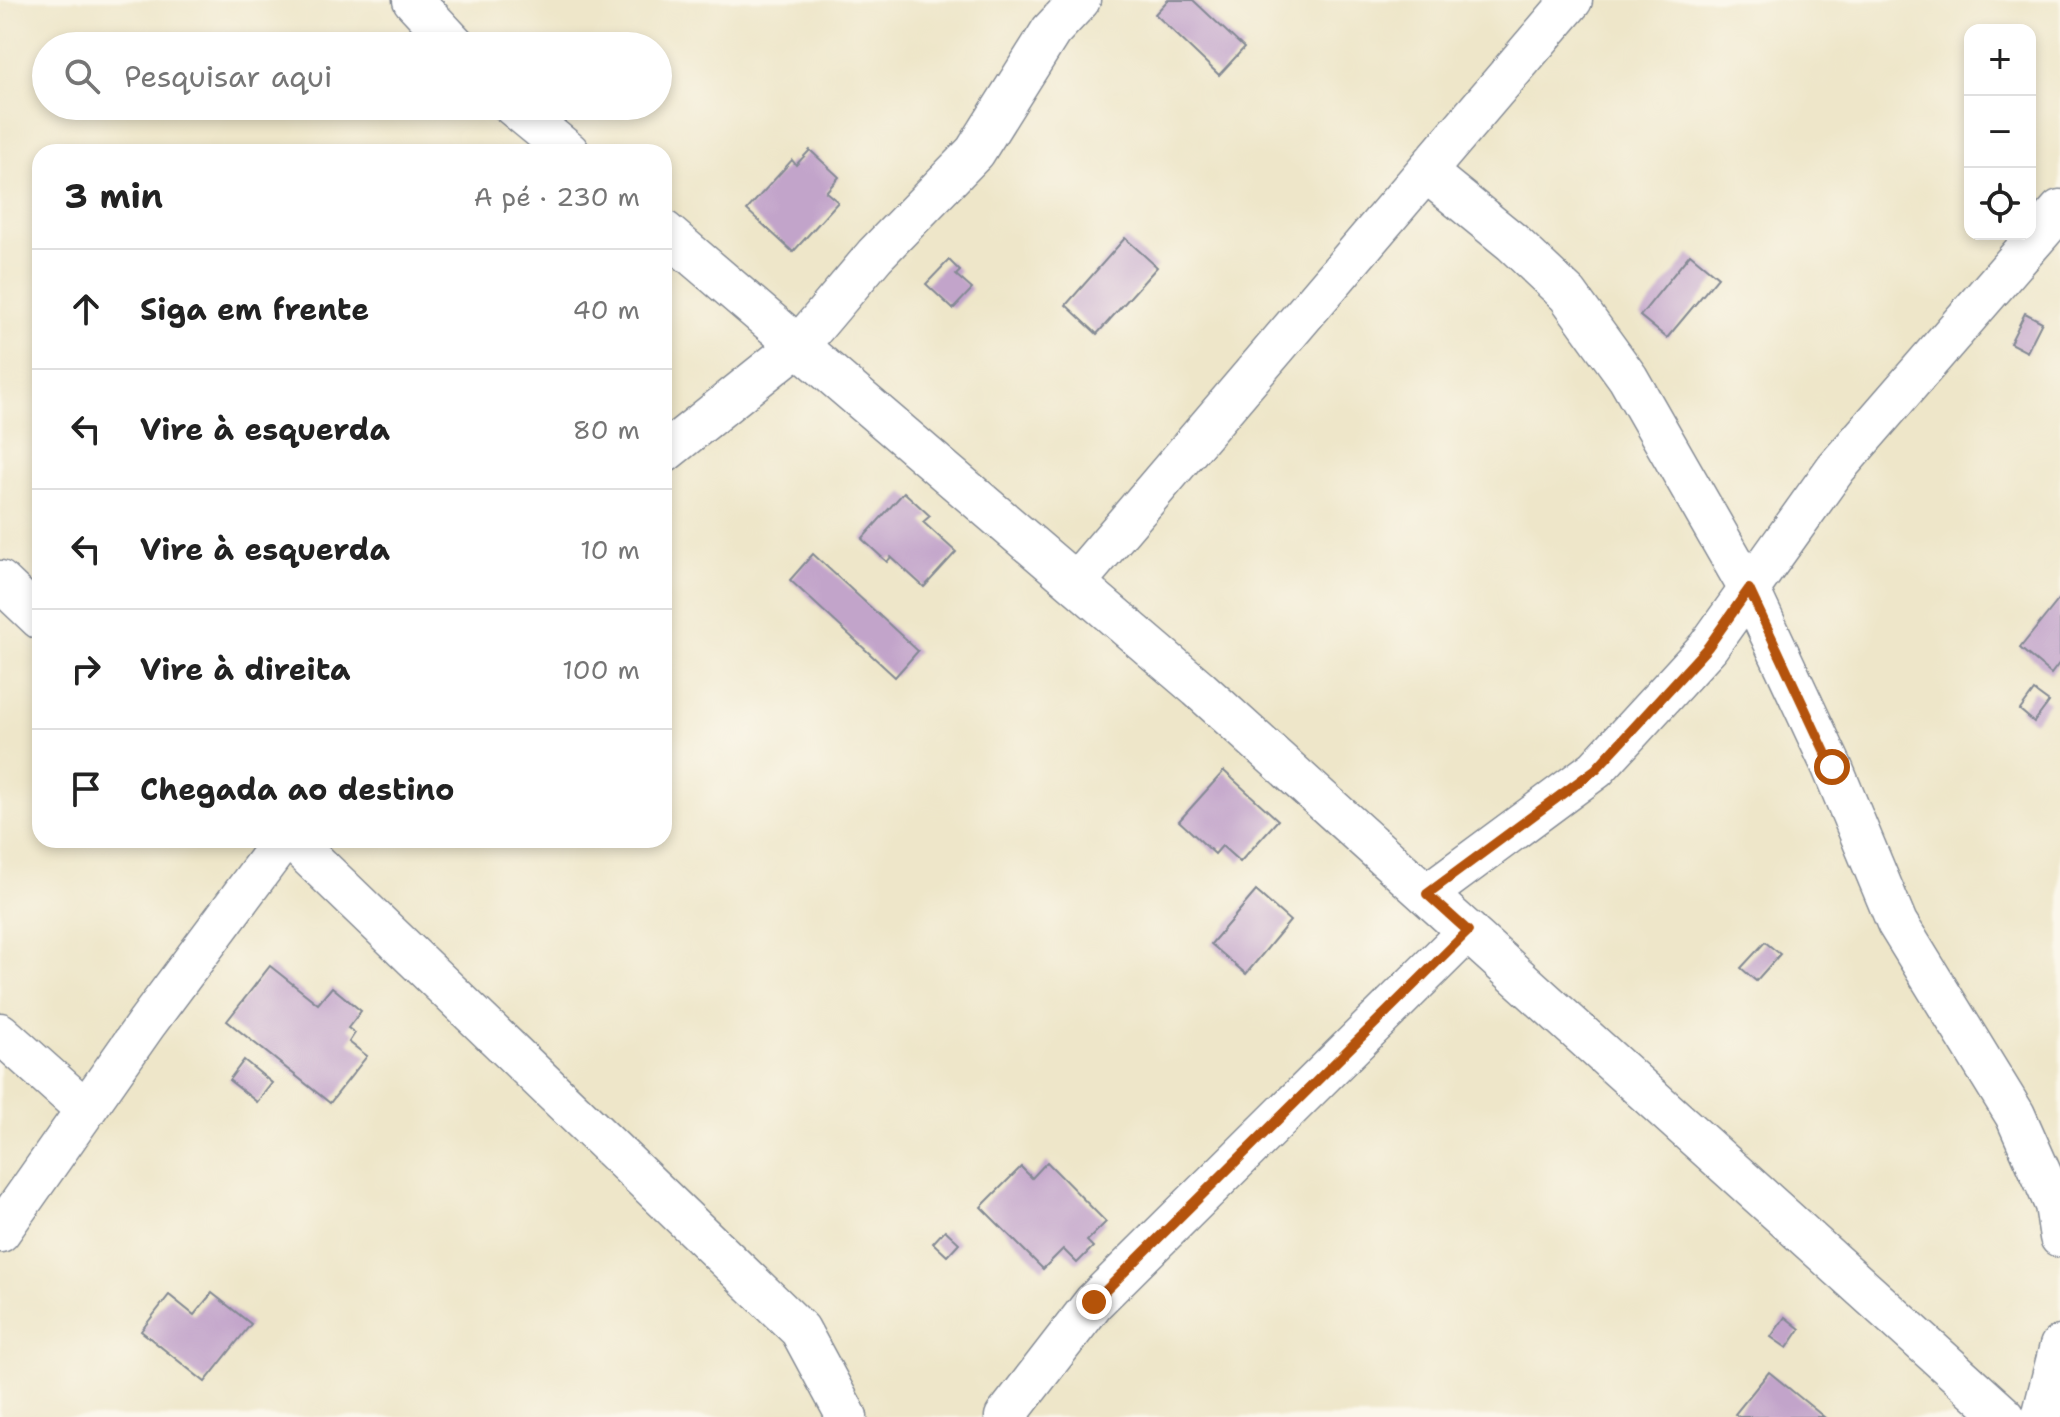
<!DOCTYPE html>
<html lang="pt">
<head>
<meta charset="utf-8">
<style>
  body { margin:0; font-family:"Shantell Sans",sans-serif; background:#f6f6f6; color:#222 }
  .controls { position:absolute; right:24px; top:24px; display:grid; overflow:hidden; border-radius:16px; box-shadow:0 4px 12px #0003 }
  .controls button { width:72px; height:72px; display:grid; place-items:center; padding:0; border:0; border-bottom:2px solid #e0e0e0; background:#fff; color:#222; font:40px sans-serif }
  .stop { position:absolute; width:24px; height:24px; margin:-18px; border:6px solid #b45309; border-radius:50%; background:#fff }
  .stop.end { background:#b45309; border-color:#fff; box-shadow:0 2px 8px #0008 }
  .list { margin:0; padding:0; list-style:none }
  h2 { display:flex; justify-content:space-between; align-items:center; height:104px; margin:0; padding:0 32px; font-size:34px }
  h2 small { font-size:26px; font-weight:400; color:#767676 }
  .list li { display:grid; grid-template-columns:52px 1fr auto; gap:24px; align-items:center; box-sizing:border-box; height:120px; padding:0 32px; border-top:2px solid #e0e0e0 }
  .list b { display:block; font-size:30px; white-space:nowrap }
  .list em { font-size:26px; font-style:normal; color:#767676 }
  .icon { flex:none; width:44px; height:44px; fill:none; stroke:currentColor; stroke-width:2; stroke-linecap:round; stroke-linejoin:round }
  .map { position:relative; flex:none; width:2060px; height:1417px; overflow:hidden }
  .search { position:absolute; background:#fff; box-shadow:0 4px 12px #0003; left:32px; top:32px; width:640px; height:88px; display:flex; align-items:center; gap:20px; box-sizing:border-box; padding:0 28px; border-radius:44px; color:#767676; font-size:30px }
  .panel { position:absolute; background:#fff; box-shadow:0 4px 12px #0003; left:32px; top:144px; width:640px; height:704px; border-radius:24px }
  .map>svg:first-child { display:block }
  .building { fill:#c2a4ca }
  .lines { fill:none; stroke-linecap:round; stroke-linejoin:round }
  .street-casing { stroke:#848a94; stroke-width:43 }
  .street { stroke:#fff; stroke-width:40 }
  .route { stroke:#b45309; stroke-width:10 }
</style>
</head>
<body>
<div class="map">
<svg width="2060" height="1417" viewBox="0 0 2060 1417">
  <rect width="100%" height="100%" fill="#fbf7ec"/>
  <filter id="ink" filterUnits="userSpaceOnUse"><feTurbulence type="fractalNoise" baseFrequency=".0125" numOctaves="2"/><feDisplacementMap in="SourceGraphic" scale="16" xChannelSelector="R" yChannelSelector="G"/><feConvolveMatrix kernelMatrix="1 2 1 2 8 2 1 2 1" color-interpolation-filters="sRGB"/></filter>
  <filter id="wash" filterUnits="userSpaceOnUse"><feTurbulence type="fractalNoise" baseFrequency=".006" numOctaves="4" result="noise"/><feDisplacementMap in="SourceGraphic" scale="32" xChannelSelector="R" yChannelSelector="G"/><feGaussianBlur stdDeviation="1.8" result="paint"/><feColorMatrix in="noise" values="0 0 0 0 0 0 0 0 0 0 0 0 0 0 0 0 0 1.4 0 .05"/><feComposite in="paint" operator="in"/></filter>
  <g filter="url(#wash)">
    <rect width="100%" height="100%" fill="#eee6c9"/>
    <g id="blocks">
      <g class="building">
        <path d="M1168,0H1193L1244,48L1219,75L1155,14Z"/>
        <path d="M810,150L839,177L826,192L838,202L793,252L747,210L792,160L796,165Z"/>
        <path d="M1125,238L1157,267L1097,334L1066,305Z"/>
        <path d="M1690,254L1718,277L1667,338L1640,316Z"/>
        <path d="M949,260L960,271L956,275L972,289L953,309L926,284Z"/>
        <path d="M2025,313L2042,322L2027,352L2010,343Z"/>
        <path d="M904,492L930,516L923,522L956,552L924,587L891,557L887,562L862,539Z"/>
        <path d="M813,554L918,651L895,677L790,580Z"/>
        <path d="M2060,598V662L2051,674L2020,648Z"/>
        <path d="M2034,691L2049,702L2034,722L2020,710Z"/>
        <path d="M1224,771L1278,820L1240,862L1222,846L1215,854L1179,821Z"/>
        <path d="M1256,891L1290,921L1246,974L1211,944Z"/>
        <path d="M1765,942L1780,954L1756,981L1741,968Z"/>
        <path d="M270,966L318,1004L332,987L361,1011L348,1028L355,1033L349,1042L367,1056L330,1103L227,1021Z"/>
        <path d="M244,1060L272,1083L257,1102L229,1080Z"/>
        <path d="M1047,1162L1106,1222L1087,1241L1093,1247L1077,1263L1063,1249L1043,1269L981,1207L1021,1167L1032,1178Z"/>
        <path d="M945,1230L959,1243L947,1256L933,1243Z"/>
        <path d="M212,1293L251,1324L205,1382L141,1331L169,1295L194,1315Z"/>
        <path d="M1785,1317L1800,1329L1787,1348L1771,1337Z"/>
        <path d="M1769,1372L1824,1417H1739L1735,1414Z"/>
      </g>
    </g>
  </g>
  <g filter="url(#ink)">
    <use href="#blocks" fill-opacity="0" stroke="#848a94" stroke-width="2"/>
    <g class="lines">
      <defs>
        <g id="street">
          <path d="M413,0L456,46"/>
          <path d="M513,106L569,152"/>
          <path d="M1426,172L1512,242L1568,295L1628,378L1749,589L1832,767L1897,923L2015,1115L2055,1205L2060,1237"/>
          <path d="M664,231L1198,688L2005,1417"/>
          <path d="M664,453L800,344L875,255L975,152L1051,31L1080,0"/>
          <path d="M0,581L40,619"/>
          <path d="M1076,582L1572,0"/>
          <path d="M292,840L800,1330L847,1417"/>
          <path d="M1427,894L1596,769L1708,647L1836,468L2060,210"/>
          <path d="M0,1033L85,1109"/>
          <path d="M0,1232L146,1024L283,840"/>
          <path d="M1005,1417L1094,1302L1468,931"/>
          <path d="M2042,1417L2060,1346"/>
        </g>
      </defs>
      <use href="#street" class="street-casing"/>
      <use href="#street" class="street"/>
    </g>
  </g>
  <g class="lines" filter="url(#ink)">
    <path class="route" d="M1094,1302L1468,931L1427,894L1596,769L1708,647L1749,589L1832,767"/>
  </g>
</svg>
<div class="controls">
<button>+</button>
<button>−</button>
<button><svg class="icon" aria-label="locate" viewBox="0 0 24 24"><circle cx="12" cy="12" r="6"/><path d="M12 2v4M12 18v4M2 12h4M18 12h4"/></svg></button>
</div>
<div class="stop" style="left:1832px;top:767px"></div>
<div class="stop end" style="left:1094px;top:1302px"></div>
<div class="search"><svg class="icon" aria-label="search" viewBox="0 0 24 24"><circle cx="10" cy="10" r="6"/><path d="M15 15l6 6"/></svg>Pesquisar aqui</div>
<section class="panel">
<h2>3 min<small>A pé · 230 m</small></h2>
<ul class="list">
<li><svg class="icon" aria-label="ahead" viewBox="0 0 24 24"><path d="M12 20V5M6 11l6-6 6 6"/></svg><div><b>Siga em frente</b></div><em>40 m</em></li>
<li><svg class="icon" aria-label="left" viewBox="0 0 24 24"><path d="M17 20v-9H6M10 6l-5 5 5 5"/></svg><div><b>Vire à esquerda</b></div><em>80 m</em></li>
<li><svg class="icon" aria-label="left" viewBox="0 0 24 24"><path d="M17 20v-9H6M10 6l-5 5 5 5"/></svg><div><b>Vire à esquerda</b></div><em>10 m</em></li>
<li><svg class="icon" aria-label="right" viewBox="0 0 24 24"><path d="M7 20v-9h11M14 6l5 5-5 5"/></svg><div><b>Vire à direita</b></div><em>100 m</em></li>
<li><svg class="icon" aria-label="arrive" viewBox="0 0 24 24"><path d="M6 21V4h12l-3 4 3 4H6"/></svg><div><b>Chegada ao destino</b></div></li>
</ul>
</section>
</div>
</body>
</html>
